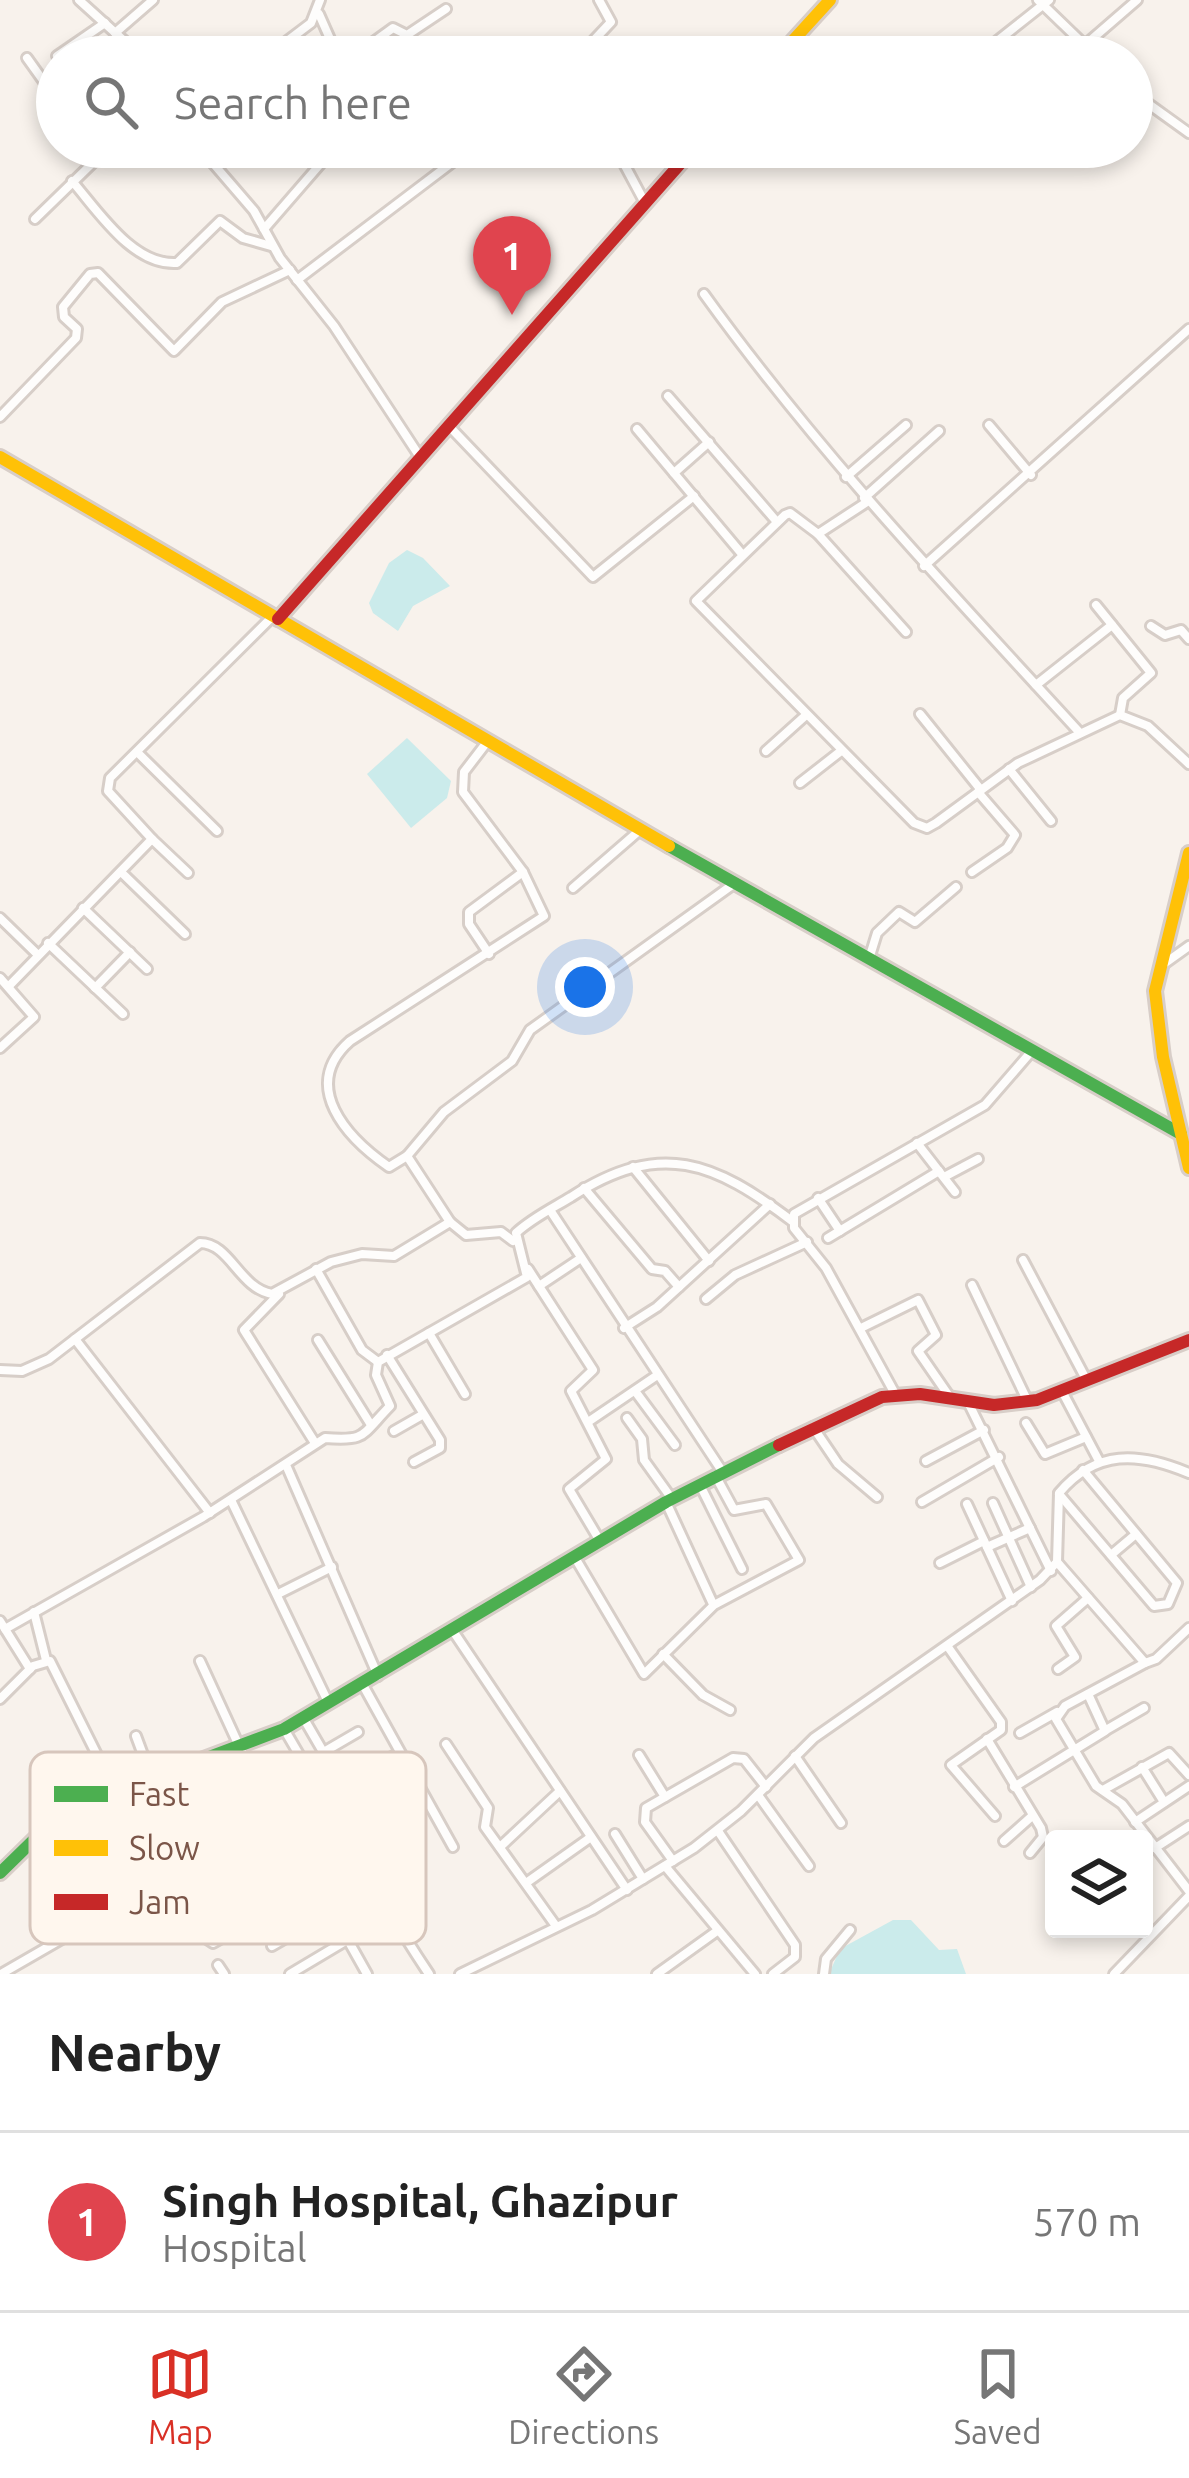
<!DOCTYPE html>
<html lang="en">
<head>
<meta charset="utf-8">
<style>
  body { margin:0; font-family:Ubuntu,sans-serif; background:#f2f2f2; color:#222 }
  .controls { position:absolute; right:36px; bottom:36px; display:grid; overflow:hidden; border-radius:12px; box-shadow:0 6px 18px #0003 }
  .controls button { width:108px; height:108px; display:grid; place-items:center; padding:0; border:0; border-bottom:3px solid #e0e0e0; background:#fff; color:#222; font:60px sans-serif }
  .you { position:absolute; left:585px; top:987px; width:42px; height:42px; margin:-30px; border:9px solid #fff; border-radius:50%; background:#1a73e8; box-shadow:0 0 0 18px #1a73e833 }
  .badge { display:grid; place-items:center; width:78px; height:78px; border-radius:50%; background:#d93025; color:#fff; font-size:39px; font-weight:700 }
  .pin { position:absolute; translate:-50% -99px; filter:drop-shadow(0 3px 6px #0008) }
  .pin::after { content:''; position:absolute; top:63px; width:42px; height:36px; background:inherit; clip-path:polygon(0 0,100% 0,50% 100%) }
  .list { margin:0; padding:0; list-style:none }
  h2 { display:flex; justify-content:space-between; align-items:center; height:156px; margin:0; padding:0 48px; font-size:51px }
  h2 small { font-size:39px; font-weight:400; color:#767676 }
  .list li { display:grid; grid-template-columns:78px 1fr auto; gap:36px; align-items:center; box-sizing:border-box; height:180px; padding:0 48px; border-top:3px solid #e0e0e0 }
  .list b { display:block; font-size:45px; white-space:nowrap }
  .list p { margin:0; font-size:39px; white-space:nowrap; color:#767676 }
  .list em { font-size:39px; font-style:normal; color:#767676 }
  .icon { flex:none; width:66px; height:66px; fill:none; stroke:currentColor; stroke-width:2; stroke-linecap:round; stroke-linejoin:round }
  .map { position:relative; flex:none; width:1189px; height:1974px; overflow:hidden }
  .search { position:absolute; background:#fff; box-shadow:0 6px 18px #0003; left:36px; right:36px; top:36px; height:132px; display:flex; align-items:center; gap:30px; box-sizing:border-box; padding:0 42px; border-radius:66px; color:#767676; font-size:45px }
  .sheet { height:336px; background:#fff }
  nav { display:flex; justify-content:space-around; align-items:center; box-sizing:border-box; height:168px; border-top:3px solid #e0e0e0; background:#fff; font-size:33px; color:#767676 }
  nav a { display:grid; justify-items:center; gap:6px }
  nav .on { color:#d93025 }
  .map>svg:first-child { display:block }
  .water { fill:#cbebeb }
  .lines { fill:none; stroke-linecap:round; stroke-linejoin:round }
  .street-casing { stroke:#d7cec8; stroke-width:14 }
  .fast-casing { stroke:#d8cec8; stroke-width:18 }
  .slow-casing { stroke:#d8cec8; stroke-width:18 }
  .jam-casing { stroke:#d8cec8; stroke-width:18 }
  .street { stroke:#fefdfc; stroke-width:8 }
  .fast { stroke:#4caf50; stroke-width:12 }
  .slow { stroke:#ffc107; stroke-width:12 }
  .jam { stroke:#c62828; stroke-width:12 }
  .key { fill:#fff7ee; stroke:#d7c6bc; stroke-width:3 }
  .key-label { font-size:33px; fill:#7b5548 }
</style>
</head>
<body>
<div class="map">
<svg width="1189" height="1974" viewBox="0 0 1189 1974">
  <rect width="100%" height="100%" fill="#f8f2ec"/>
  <g class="water">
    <path d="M407,550L423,558L450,586L413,606L398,631L373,613L369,603L389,563Z"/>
    <path d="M407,738L451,781L447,798L411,828L367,774Z"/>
    <path d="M893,1920H911L939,1950L957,1949L966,1974H829L840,1949Z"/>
  </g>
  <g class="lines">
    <defs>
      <g id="street">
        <path d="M79,0L142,57"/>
        <path d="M1038,0L1097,57"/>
        <path d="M319,14L338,57"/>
        <path d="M115,33L153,0"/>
        <path d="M1085,45L1137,0"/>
        <path d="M57,56L105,23"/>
        <path d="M266,57L311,23L320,0"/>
        <path d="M353,57L393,28L407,35L446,9"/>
        <path d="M578,57L611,22L599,0"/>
        <path d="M977,57L1049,0"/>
        <path d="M27,58L57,100"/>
        <path d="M1132,92L1189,133"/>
        <path d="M199,147L254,211L280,258L334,326L420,457"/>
        <path d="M615,147L645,203"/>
        <path d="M866,152L871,147"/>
        <path d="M72,181C98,211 133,266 177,263L220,221L243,238L271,246"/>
        <path d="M35,219L109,147"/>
        <path d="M264,229L335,147"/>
        <path d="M297,280L454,161"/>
        <path d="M704,294C817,451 949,590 1080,733"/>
        <path d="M668,396L777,522"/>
        <path d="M0,417L76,338L77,329L64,317L63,307L90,274L98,273L174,351L222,302L290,270"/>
        <path d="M989,425L1031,475"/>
        <path d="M449,426L593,577L694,496"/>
        <path d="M637,429L741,553"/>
        <path d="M674,473L709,442"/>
        <path d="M846,477L906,425"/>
        <path d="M864,498L939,431"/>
        <path d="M867,502L818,534L790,513L785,515L696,601L914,823L927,828L936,823L1018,763L1120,715L1148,726L1189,764"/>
        <path d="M818,534L906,632"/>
        <path d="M924,566L1189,329"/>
        <path d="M1096,605L1151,673L1123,698L1120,715"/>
        <path d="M1151,626L1165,635L1181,630L1189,639"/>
        <path d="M1036,685L1112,625"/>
        <path d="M920,714L981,790"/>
        <path d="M766,751L805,716"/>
        <path d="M137,752L217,831"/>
        <path d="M1009,769L1051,821"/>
        <path d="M800,783L841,751"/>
        <path d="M152,839L188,873"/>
        <path d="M121,872L185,934"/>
        <path d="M972,872L1007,848L1015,835L978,792"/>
        <path d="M573,888L640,830"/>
        <path d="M83,908L147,969"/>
        <path d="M0,918L37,954"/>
        <path d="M48,943L123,1014"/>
        <path d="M489,954L469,924V912L523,872"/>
        <path d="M869,959L877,933L899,912L915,922L956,887"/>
        <path d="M1161,966L1189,946"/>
        <path d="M0,978L34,1017L0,1048"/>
        <path d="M9,986L152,839L108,791L110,778L273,616"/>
        <path d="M95,988L130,952"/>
        <path d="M917,1143L955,1192"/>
        <path d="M407,1156L389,1167C347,1138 299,1086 350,1041L544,916L523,872L463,792L464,772L487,742"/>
        <path d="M633,1167L709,1261"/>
        <path d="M944,1177L978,1159"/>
        <path d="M584,1188L652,1269L665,1271L679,1287"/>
        <path d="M818,1198L840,1231"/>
        <path d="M550,1210L722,1471"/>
        <path d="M450,1222L407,1156L444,1112L512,1061L530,1030L735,883"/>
        <path d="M828,1238L939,1171"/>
        <path d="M1023,1260L1087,1381"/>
        <path d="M316,1269L362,1350L378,1362"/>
        <path d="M528,1269L593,1370L571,1391L606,1459L569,1489L600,1541"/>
        <path d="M972,1285L1028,1402"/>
        <path d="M539,1286L581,1258"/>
        <path d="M279,1294L244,1330L315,1443"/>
        <path d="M706,1299L735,1275L807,1242"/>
        <path d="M624,1328L657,1307L770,1204"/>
        <path d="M861,1328L918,1300L936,1335L918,1351L949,1396"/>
        <path d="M429,1333L465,1394"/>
        <path d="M75,1339L210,1513"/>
        <path d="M318,1340L371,1425"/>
        <path d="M387,1355L440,1440V1448L414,1462"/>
        <path d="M0,1370L22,1371L49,1359L200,1243C230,1243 239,1288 272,1294L331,1262L362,1254L394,1256L450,1222L466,1235L501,1232L513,1241"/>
        <path d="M635,1391L675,1445"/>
        <path d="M894,1392L826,1268L794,1228V1214L985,1105L1030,1053"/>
        <path d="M1063,1393L1099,1461"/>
        <path d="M967,1400L1051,1571"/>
        <path d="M627,1418L642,1439L644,1460L672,1499"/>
        <path d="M588,1422L656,1376"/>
        <path d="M1026,1423L1045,1454L1086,1437"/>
        <path d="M813,1427L838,1464L877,1497"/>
        <path d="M394,1431L422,1415"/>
        <path d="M926,1461L984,1430"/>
        <path d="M286,1465L378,1676"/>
        <path d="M700,1485L742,1569"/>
        <path d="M1059,1494L1154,1606L1168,1604L1177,1583L1083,1470"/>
        <path d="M231,1500L329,1704"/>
        <path d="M666,1502L713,1604"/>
        <path d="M922,1502L999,1457"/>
        <path d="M993,1503L1031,1587"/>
        <path d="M967,1504L1012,1601"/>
        <path d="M987,1547L1030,1528"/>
        <path d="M1111,1555L1136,1534"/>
        <path d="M574,1556L644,1674L714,1605L799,1560L766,1504L734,1510L715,1475"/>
        <path d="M1057,1562L1145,1663L1156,1659L1189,1628"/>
        <path d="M940,1563L984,1541"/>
        <path d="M278,1594L332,1567"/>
        <path d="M34,1612L46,1660"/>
        <path d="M0,1621L30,1669"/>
        <path d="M5,1629L203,1517L325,1438C366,1441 360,1437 390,1406L376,1375L378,1362L527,1277L516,1233C532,1218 553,1208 571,1197C661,1139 714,1162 792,1221"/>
        <path d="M453,1631L627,1890"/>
        <path d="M948,1647L1001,1722V1730L951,1765L995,1816"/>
        <path d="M663,1654L703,1695L730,1710"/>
        <path d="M200,1661L240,1748L367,1974"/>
        <path d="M1145,1663L1065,1706L1056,1719L1096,1786L1122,1804L1189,1891"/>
        <path d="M1058,1669L1075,1657L1056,1626L1088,1598"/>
        <path d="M363,1685L453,1847"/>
        <path d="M0,1699L33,1666L50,1661L116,1793"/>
        <path d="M304,1719L368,1829"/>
        <path d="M284,1729C333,1811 376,1895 429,1974"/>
        <path d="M1106,1730L1144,1708"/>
        <path d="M1020,1733L1057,1712"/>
        <path d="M136,1736L152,1779"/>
        <path d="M987,1739L1041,1828L1043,1837L1030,1853"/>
        <path d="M446,1744L488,1808L485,1827L556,1926"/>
        <path d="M322,1753L358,1732"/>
        <path d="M639,1755L665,1797"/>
        <path d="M795,1756L841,1823"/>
        <path d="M1142,1767L1164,1802"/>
        <path d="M339,1782L400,1753"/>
        <path d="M1014,1787L1105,1731L1088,1694"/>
        <path d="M1103,1790L1169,1753L1189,1775"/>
        <path d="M758,1795L809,1866"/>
        <path d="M217,1815L266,1794"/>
        <path d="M359,1815L416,1782"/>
        <path d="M1135,1822L1189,1786"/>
        <path d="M718,1831L795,1945V1957L773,1974"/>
        <path d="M615,1834L643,1879"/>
        <path d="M1004,1841L1031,1817"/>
        <path d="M500,1847L560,1791"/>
        <path d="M219,1848L246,1891"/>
        <path d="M1155,1848L1189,1826"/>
        <path d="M673,1861L645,1822L646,1808L733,1758L744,1759L766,1787"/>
        <path d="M665,1866L755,1974"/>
        <path d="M168,1878L204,1937L213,1943L407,1834"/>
        <path d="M526,1883L591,1837"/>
        <path d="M272,1946L332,1911"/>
        <path d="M218,1965L224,1974"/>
        <path d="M1,1974L320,1790"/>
        <path d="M290,1974L347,1940"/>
        <path d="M460,1974L592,1910L694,1848L741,1811L814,1738L1040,1580L1057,1562L1059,1493C1096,1449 1139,1452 1189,1473"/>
        <path d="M657,1974L717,1931"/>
        <path d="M824,1974L826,1959L850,1930"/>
        <path d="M1114,1974L1189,1896"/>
      </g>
      <g id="fast">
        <path d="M669,846L1181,1134"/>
        <path d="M0,1873L49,1825L81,1805L284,1729L666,1502L779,1445"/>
      </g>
      <g id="slow">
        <path d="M778,57L830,0"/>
        <path d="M0,457L669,846"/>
        <path d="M1189,853L1155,991L1163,1057L1189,1168"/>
      </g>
      <g id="jam">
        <path d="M278,619L695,147"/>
        <path d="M779,1445L882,1397L920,1394L994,1405L1037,1400L1189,1340"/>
      </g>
    </defs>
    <use href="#street" class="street-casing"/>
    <use href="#fast" class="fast-casing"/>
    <use href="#slow" class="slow-casing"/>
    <use href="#jam" class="jam-casing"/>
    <use href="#street" class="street"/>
    <use href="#fast" class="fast"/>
    <use href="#slow" class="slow"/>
    <use href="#jam" class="jam"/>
  </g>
  <rect x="30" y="1752" width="396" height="192" rx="18" class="key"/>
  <rect x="54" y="1786" width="54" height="16" fill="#4caf50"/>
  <rect x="54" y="1840" width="54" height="16" fill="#ffc107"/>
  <rect x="54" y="1894" width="54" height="16" fill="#c62828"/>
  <g class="key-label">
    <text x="129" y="1806">Fast</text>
    <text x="129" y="1860">Slow</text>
    <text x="129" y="1914">Jam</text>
  </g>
</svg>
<div class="controls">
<button><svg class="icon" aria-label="layers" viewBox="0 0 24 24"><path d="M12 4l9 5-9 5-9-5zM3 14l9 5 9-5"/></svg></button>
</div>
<div class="you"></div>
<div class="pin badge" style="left:512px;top:315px;background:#e0444e">1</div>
<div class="search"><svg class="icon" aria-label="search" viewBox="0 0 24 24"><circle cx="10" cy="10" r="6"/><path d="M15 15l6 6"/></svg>Search here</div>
</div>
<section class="sheet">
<h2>Nearby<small></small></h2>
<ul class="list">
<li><span class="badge" style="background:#e0444e">1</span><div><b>Singh Hospital, Ghazipur</b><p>Hospital</p></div><em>570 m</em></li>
</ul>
</section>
<nav>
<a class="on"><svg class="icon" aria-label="map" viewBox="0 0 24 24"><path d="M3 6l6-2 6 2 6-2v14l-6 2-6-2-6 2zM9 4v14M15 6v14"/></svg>Map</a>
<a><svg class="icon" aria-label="directions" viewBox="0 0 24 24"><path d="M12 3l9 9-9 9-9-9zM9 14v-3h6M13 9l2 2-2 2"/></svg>Directions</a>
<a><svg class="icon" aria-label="saved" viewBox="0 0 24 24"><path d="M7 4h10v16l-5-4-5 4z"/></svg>Saved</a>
</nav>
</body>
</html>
